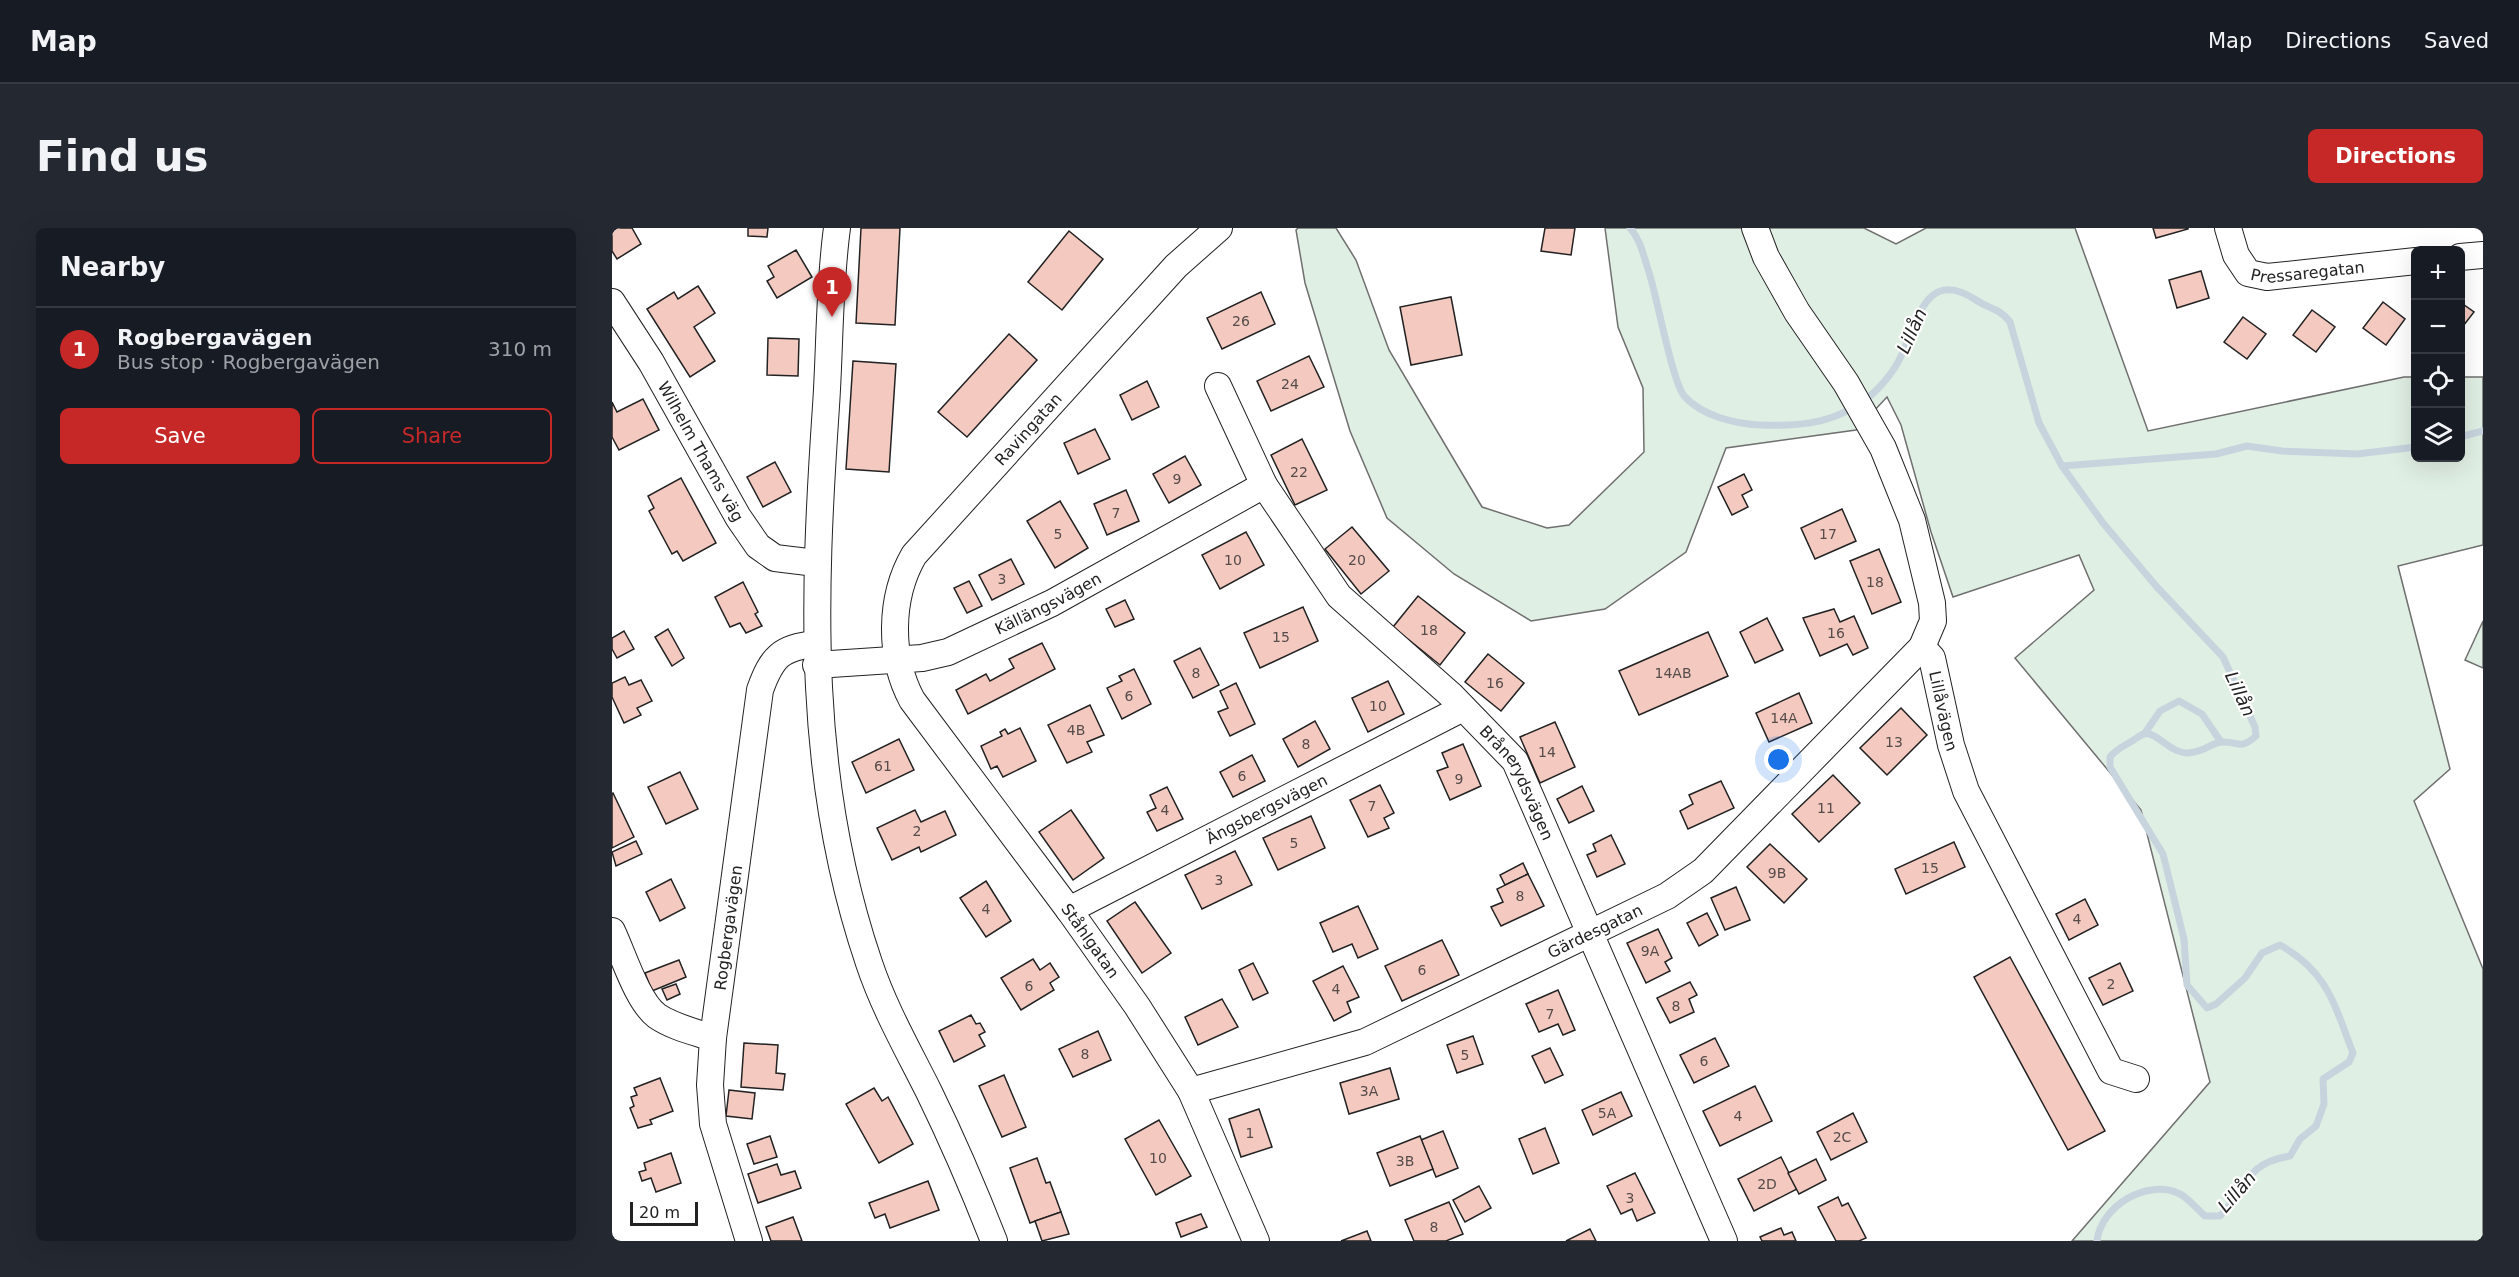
<!DOCTYPE html>
<html lang="en">
<head>
<meta charset="utf-8">
<style>
  body { margin:0; font-family:"DejaVu Sans",sans-serif; background:#242831; color:#f1f3f6 }
  .controls { position:absolute; right:18px; top:18px; display:grid; overflow:hidden; border-radius:9px; box-shadow:0 6px 24px #0002 }
  .controls button { width:54px; height:54px; display:grid; place-items:center; padding:0; border:0; border-bottom:2px solid #363941; background:#171b24; color:#f1f3f6; font:30px sans-serif }
  .scale { position:absolute; left:18px; bottom:15px; width:68px; box-sizing:border-box; padding-left:6px; border:3px solid #222; border-top:0; font-size:16px; line-height:21px; white-space:nowrap; color:#222; -webkit-text-stroke:4px #fff; paint-order:stroke }
  .you { position:absolute; left:1167px; top:532px; width:21px; height:21px; margin:-15px; border:4px solid #fff; border-radius:50%; background:#1a73e8; box-shadow:0 0 0 9px #1a73e833 }
  .badge { display:grid; place-items:center; width:39px; height:39px; border-radius:50%; background:#c62828; color:#fff; font-size:20px; font-weight:700 }
  .pin { position:absolute; translate:-50% -50px; filter:drop-shadow(0 2px 3px #0008) }
  .pin::after { content:''; position:absolute; top:32px; width:21px; height:18px; background:inherit; clip-path:polygon(0 0,100% 0,50% 100%) }
  .list { margin:0; padding:0; list-style:none }
  h2 { display:flex; justify-content:space-between; align-items:center; height:78px; margin:0; padding:0 24px; font-size:26px }
  h2 small { font-size:20px; font-weight:400; color:#9ea1a6 }
  .list li { display:grid; grid-template-columns:39px 1fr auto; gap:18px; align-items:center; box-sizing:border-box; height:84px; padding:0 24px; border-top:2px solid #363941 }
  .list b { display:block; font-size:22px; white-space:nowrap }
  .list p { margin:0; font-size:20px; white-space:nowrap; color:#9ea1a6 }
  .list em { font-size:20px; font-style:normal; color:#9ea1a6 }
  .actions { display:flex; gap:12px; padding:18px 24px }
  .actions a { flex:1; padding:14px 0; border:2px solid #c62828; border-radius:9px; text-align:center; font-size:21px; color:#c62828 }
  .actions .main { background:#c62828; color:#fff }
  .icon { flex:none; width:33px; height:33px; fill:none; stroke:currentColor; stroke-width:2; stroke-linecap:round; stroke-linejoin:round }
  .map { position:relative; flex:none; width:1871px; height:1013px; overflow:hidden; border-radius:9px }
  header { display:flex; align-items:center; gap:36px; box-sizing:border-box; height:84px; padding:0 30px; background:#171b24; border-bottom:2px solid #363941 }
  header strong { font-size:28px }
  nav { display:flex; gap:33px; margin-inline-start:auto; font-size:21px }
  .intro { display:flex; align-items:center; justify-content:space-between; box-sizing:border-box; height:144px; padding:0 36px }
  h1 { margin:0; font-size:42px }
  .button { padding:15px 27px; border-radius:9px; background:#c62828; color:#fff; font-size:21px; font-weight:700 }
  main { display:flex; gap:36px; padding:0 36px }
  aside { flex:1; background:#171b24; border-radius:9px; box-shadow:0 6px 24px #0002 }
  .map>svg:first-child { display:block }
  .green { fill:#e0efe3; stroke:#6f6f6f; stroke-width:1.5 }
  .lines { fill:none; stroke-linecap:round; stroke-linejoin:round }
  .stream { stroke:#c7d3dd; stroke-width:7 }
  .building { fill:#f3c9c0; stroke:#222; stroke-width:1.5 }
  .minor-casing { stroke:#222; stroke-width:28 }
  .minor { stroke:#fff; stroke-width:26 }
  .labels { text-anchor:middle; stroke-width:4.5; stroke-linejoin:round; paint-order:stroke }
  .number-label { font-size:14px; fill:#564c4a }
  .street-label { font-size:16px; fill:#222; stroke:#fff }
  .water-label { font-size:18px; font-style:italic; fill:#222; stroke:#fff }
</style>
</head>
<body>
<header>
<strong>Map</strong>
<nav><a>Map</a><a>Directions</a><a>Saved</a></nav>
</header>
<div class="intro"><h1>Find us</h1><a class="button">Directions</a></div>
<main>
<aside>
<h2>Nearby<small></small></h2>
<ul class="list">
<li><span class="badge">1</span><div><b>Rogbergavägen</b><p>Bus stop · Rogbergavägen</p></div><em>310 m</em></li>
</ul>
<div class="actions"><a class="main">Save</a><a>Share</a></div>
</aside>
<div class="map">
<svg width="1871" height="1013" viewBox="0 0 1871 1013">
  <rect width="100%" height="100%" fill="#fff"/>
  <g class="green">
    <path d="M686,0H724L744,32L777,122L870,279L935,300L957,297L1032,224L1031,160L1006,99L993,0H1252L1284,16L1314,0H1463L1536,203L1792,149H1803L1804,230H1848L1849,149H1871V317L1786,338L1838,541L1802,573L1871,741V1013H1460L1598,854L1529,582L1403,430L1482,362L1467,327L1341,369L1319,304L1289,197L1275,169L1244,202L1114,220L1074,324L993,381L919,393L842,346L775,290L738,203L693,55L684,2Z"/>
    <path d="M1871,393V440L1853,432Z"/>
  </g>
  <g class="lines">
    <g class="stream">
      <path d="M1018,0C1028,11 1031,26 1036,41C1045,67 1060,155 1073,169C1091,188 1123,196 1149,197C1181,198 1213,197 1242,179"/>
      <path d="M1251,173C1263,166 1278,148 1285,136C1305,102 1310,36 1364,72C1379,82 1386,79 1398,94L1427,195L1450,238L1491,295L1544,358L1611,429L1643,499L1644,508C1627,523 1627,513 1610,514C1600,514 1594,524 1576,525C1557,525 1543,502 1532,506C1528,507 1524,511 1520,513C1512,518 1504,521 1498,529V539L1551,626L1572,711L1575,757L1595,780L1604,776L1633,750L1650,725L1668,717C1716,744 1722,776 1741,825L1737,834L1711,851L1712,876L1704,898L1688,911L1678,928C1632,935 1635,961 1608,988H1593C1585,981 1576,970 1568,966C1535,950 1489,978 1485,1013"/>
      <path d="M1848,209L1871,203"/>
      <path d="M1450,238L1604,226L1635,218L1670,223L1745,226L1804,219"/>
      <path d="M1533,505L1548,483L1567,473L1590,486L1609,514"/>
    </g>
  </g>
  <g class="building">
    <path d="M0,0H20L29,16L5,31L0,23Z"/>
    <path d="M136,0H156L155,9L136,8Z"/>
    <path d="M249,0H288L283,97L244,95Z"/>
    <path d="M933,0H963L959,27L929,23Z"/>
    <path d="M1541,0H1576V1L1544,10Z"/>
    <path d="M457,3L491,31L450,82L416,54Z"/>
    <path d="M184,22L200,49L165,70L155,53L162,49L156,38Z"/>
    <path d="M1589,43L1597,70L1565,80L1557,52Z"/>
    <path d="M86,58L103,85L82,99L103,133L78,149L35,81L62,64L66,71Z"/>
    <path d="M649,64L663,96L610,121L595,90Z"/>
    <path d="M839,69L850,127L799,137L788,79Z"/>
    <path d="M1771,74L1793,91L1774,117L1751,100Z"/>
    <path d="M1848,74L1862,84L1848,102Z"/>
    <path d="M1700,82L1723,99L1704,124L1681,107Z"/>
    <path d="M1631,89L1654,106L1635,131L1612,114Z"/>
    <path d="M397,106L425,132L355,209L326,184Z"/>
    <path d="M156,110L187,111L186,148L155,147Z"/>
    <path d="M697,128L712,159L659,183L645,153Z"/>
    <path d="M241,133L284,136L277,244L234,241Z"/>
    <path d="M535,153L547,179L520,192L508,167Z"/>
    <path d="M31,171L47,202L7,222L0,209V174L5,184Z"/>
    <path d="M483,201L498,231L466,246L452,215Z"/>
    <path d="M690,211L715,262L683,277L659,227Z"/>
    <path d="M573,228L589,257L557,275L541,246Z"/>
    <path d="M163,234L179,264L151,279L135,249Z"/>
    <path d="M1132,246L1140,262L1130,267L1136,279L1120,287L1106,259Z"/>
    <path d="M69,250L104,315L71,333L65,323L60,326L37,283L42,280L36,268Z"/>
    <path d="M514,262L527,293L495,307L482,276Z"/>
    <path d="M448,273L476,320L443,340L415,293Z"/>
    <path d="M1230,281L1244,313L1203,331L1189,300Z"/>
    <path d="M740,299L777,343L749,366L713,321Z"/>
    <path d="M634,304L652,337L608,361L590,327Z"/>
    <path d="M1267,321L1289,374L1260,386L1238,333Z"/>
    <path d="M399,331L412,356L380,372L367,347Z"/>
    <path d="M357,353L370,378L355,385L342,360Z"/>
    <path d="M131,354L146,384L143,386L150,398L134,405L128,395L118,399L103,369Z"/>
    <path d="M806,368L853,405L828,437L781,399Z"/>
    <path d="M513,372L522,391L503,399L494,381Z"/>
    <path d="M691,379L706,413L648,440L632,405Z"/>
    <path d="M1222,381L1228,394L1242,388L1256,420L1241,427L1235,416L1208,428L1191,390Z"/>
    <path d="M1155,390L1171,422L1143,435L1128,404Z"/>
    <path d="M56,401L72,430L60,438L43,409Z"/>
    <path d="M12,403L22,421L5,430L0,421V410Z"/>
    <path d="M1096,404L1116,448L1027,487L1007,443Z"/>
    <path d="M430,415L443,441L356,486L344,462L374,446L378,453L402,440L397,431Z"/>
    <path d="M588,420L607,457L581,470L562,433Z"/>
    <path d="M876,426L912,455L889,483L853,454Z"/>
    <path d="M522,441L539,476L510,491L495,460L510,453L507,448Z"/>
    <path d="M13,449L17,457L29,452L40,473L25,480L29,487L12,495L0,469V455Z"/>
    <path d="M776,453L792,486L756,504L740,470Z"/>
    <path d="M624,455L643,496L618,508L606,484L616,480L608,463Z"/>
    <path d="M1187,465L1200,495L1157,514L1144,485Z"/>
    <path d="M478,477L492,507L475,514L480,524L455,535L436,497Z"/>
    <path d="M1289,480L1315,507L1275,547L1248,520Z"/>
    <path d="M703,493L718,521L686,539L671,511Z"/>
    <path d="M943,494L963,539L928,555L908,509Z"/>
    <path d="M408,500L424,533L391,549L385,538L379,541L369,518L390,508L388,504L393,501L396,506Z"/>
    <path d="M287,511L302,542L254,565L240,534Z"/>
    <path d="M851,516L869,558L838,572L825,543L836,539L830,525Z"/>
    <path d="M640,527L653,553L621,569L608,544Z"/>
    <path d="M68,544L86,581L54,596L36,559Z"/>
    <path d="M1221,547L1248,575L1207,614L1180,586Z"/>
    <path d="M1109,553L1122,580L1076,601L1068,583L1081,576L1077,567Z"/>
    <path d="M768,557L782,585L772,590L777,600L756,609L738,572Z"/>
    <path d="M970,558L982,583L957,595L945,571Z"/>
    <path d="M555,559L571,591L545,603L535,584L544,580L538,567Z"/>
    <path d="M1,565L22,609L0,620V566Z"/>
    <path d="M303,582L309,594L333,583L344,607L309,624L307,619L280,632L265,600Z"/>
    <path d="M459,582L492,630L461,652L427,604Z"/>
    <path d="M699,588L713,620L666,642L651,610Z"/>
    <path d="M999,607L1013,636L985,649L975,627L984,623L981,616Z"/>
    <path d="M24,613L30,626L4,638L0,624Z"/>
    <path d="M1342,614L1353,639L1294,666L1283,641Z"/>
    <path d="M1158,616L1195,651L1172,675L1135,639Z"/>
    <path d="M623,623L640,657L590,681L573,647Z"/>
    <path d="M911,635L916,646L893,657L888,647Z"/>
    <path d="M916,646L932,678L889,698L879,679L891,674L885,661Z"/>
    <path d="M59,651L73,680L48,693L34,664Z"/>
    <path d="M374,653L399,693L374,709L348,670Z"/>
    <path d="M1124,659L1138,692L1113,702L1099,670Z"/>
    <path d="M1473,671L1486,697L1457,712L1444,686Z"/>
    <path d="M523,674L559,725L530,745L495,693Z"/>
    <path d="M746,678L766,721L746,730L740,716L721,724L708,695Z"/>
    <path d="M1095,685L1106,707L1087,718L1075,695Z"/>
    <path d="M1046,701L1060,730L1053,734L1058,743L1034,755L1015,715Z"/>
    <path d="M830,712L847,747L790,773L773,738Z"/>
    <path d="M1398,729L1493,903L1456,922L1362,749Z"/>
    <path d="M421,731L428,742L438,735L447,749L438,755L442,762L409,782L389,750Z"/>
    <path d="M67,732L74,749L40,763L33,745Z"/>
    <path d="M641,735L656,765L641,772L627,742Z"/>
    <path d="M1508,735L1521,763L1491,777L1477,750Z"/>
    <path d="M731,738L747,769L735,774L739,784L722,793L701,753Z"/>
    <path d="M1078,754L1085,767L1077,771L1082,784L1058,795L1045,770Z"/>
    <path d="M64,756L68,766L55,772L50,761Z"/>
    <path d="M946,762L963,802L951,807L946,796L927,804L914,776Z"/>
    <path d="M610,771L626,799L586,817L573,789Z"/>
    <path d="M359,787L364,796L368,795L373,804L367,807L373,818L342,834L327,803Z"/>
    <path d="M486,803L499,832L461,849L447,821Z"/>
    <path d="M861,808L871,836L845,845L835,817Z"/>
    <path d="M1103,810L1117,838L1082,855L1068,827Z"/>
    <path d="M132,815L166,817L164,845L173,846L171,862L129,859Z"/>
    <path d="M938,820L951,847L933,855L920,828Z"/>
    <path d="M778,840L787,871L737,886L728,855Z"/>
    <path d="M392,847L414,899L390,909L367,858Z"/>
    <path d="M48,850L61,883L38,892L40,896L26,900L18,880L22,878L19,869L25,867L22,860Z"/>
    <path d="M1143,858L1160,893L1108,918L1091,883Z"/>
    <path d="M262,860L270,873L276,869L301,916L267,935L234,876Z"/>
    <path d="M117,862L143,865L140,891L114,888Z"/>
    <path d="M1009,864L1020,888L981,907L970,882Z"/>
    <path d="M647,881L660,919L629,929L617,891Z"/>
    <path d="M1241,885L1255,914L1219,932L1205,904Z"/>
    <path d="M547,892L579,948L544,967L513,911Z"/>
    <path d="M933,900L947,935L921,946L907,911Z"/>
    <path d="M831,903L846,940L824,949L809,912Z"/>
    <path d="M158,908L165,929L142,936L135,916Z"/>
    <path d="M808,908L821,941L778,958L765,925Z"/>
    <path d="M59,925L69,955L44,964L39,950L30,953L27,944L34,942L32,935Z"/>
    <path d="M1169,929L1185,961L1142,983L1126,951Z"/>
    <path d="M425,930L434,955L438,954L449,984L418,995L398,940Z"/>
    <path d="M1204,931L1214,952L1187,966L1176,945Z"/>
    <path d="M165,936L169,947L183,943L189,960L146,975L136,946Z"/>
    <path d="M1023,945L1043,985L1025,993L1020,981L1009,986L995,958Z"/>
    <path d="M316,953L327,982L278,1000L273,986L263,990L257,975Z"/>
    <path d="M867,958L879,980L853,994L841,972Z"/>
    <path d="M1226,969L1230,978L1236,975L1254,1010L1247,1013H1224L1206,979Z"/>
    <path d="M837,974L851,1006L834,1013H802L793,992Z"/>
    <path d="M449,984L457,1006L430,1013L423,993Z"/>
    <path d="M589,986L595,999L569,1009L564,995Z"/>
    <path d="M181,989L190,1013H159L154,999Z"/>
    <path d="M1169,1000L1172,1007L1180,1004L1184,1013H1150L1148,1009Z"/>
    <path d="M978,1001L984,1013H954Z"/>
    <path d="M755,1003L759,1013H729Z"/>
  </g>
  <g class="lines">
    <defs>
      <g id="minor">
        <path d="M225,0C217,58 218,119 214,178C201,370 194,550 257,735C272,780 296,822 317,864C341,913 362,962 382,1013"/>
        <path id="s1" d="M607,0L564,38L302,327C277,370 277,429 300,472L457,682L525,778L579,863L644,1013"/>
        <path id="s2" d="M1616,0L1624,27L1636,45L1655,49L1804,33"/>
        <path d="M1848,29L1871,27"/>
        <path id="s3" d="M0,74L39,134L126,289L146,318L163,330L204,335"/>
        <path id="s4" d="M606,158L652,257L727,368L840,468L903,533L1112,1013"/>
        <path id="s5" d="M1310,419L1320,430L1339,517L1354,563L1499,843L1524,851"/>
        <path id="s6" d="M204,437L310,430L336,424L440,375L652,257"/>
        <path id="s7" d="M457,682L851,480"/>
        <path d="M0,703C11,726 25,773 45,788C61,799 83,804 101,810"/>
        <path id="s8" d="M579,863L753,814L1055,668L1091,643L1310,419L1321,393L1320,375L1300,292L1271,220L1234,155L1185,84L1154,29L1143,0"/>
        <path id="s9" d="M137,1013L101,896L98,857L101,810L148,462C160,429 169,419 204,416"/>
      </g>
    </defs>
    <use href="#minor" class="minor-casing"/>
    <use href="#minor" class="minor"/>
  </g>
  <g class="labels">
    <g class="number-label">
      <text x="629" y="98">26</text>
      <text x="678" y="161">24</text>
      <text x="687" y="249">22</text>
      <text x="565" y="256">9</text>
      <text x="504" y="290">7</text>
      <text x="446" y="311">5</text>
      <text x="1216" y="311">17</text>
      <text x="621" y="337">10</text>
      <text x="745" y="337">20</text>
      <text x="390" y="356">3</text>
      <text x="1263" y="359">18</text>
      <text x="817" y="407">18</text>
      <text x="1224" y="410">16</text>
      <text x="669" y="414">15</text>
      <text x="584" y="450">8</text>
      <text x="1061" y="450">14AB</text>
      <text x="883" y="460">16</text>
      <text x="517" y="473">6</text>
      <text x="766" y="483">10</text>
      <text x="1172" y="495">14A</text>
      <text x="464" y="507">4B</text>
      <text x="1282" y="519">13</text>
      <text x="694" y="521">8</text>
      <text x="935" y="529">14</text>
      <text x="271" y="543">61</text>
      <text x="630" y="553">6</text>
      <text x="847" y="556">9</text>
      <text x="760" y="583">7</text>
      <text x="1214" y="585">11</text>
      <text x="553" y="587">4</text>
      <text x="305" y="608">2</text>
      <text x="682" y="620">5</text>
      <text x="1318" y="645">15</text>
      <text x="1165" y="650">9B</text>
      <text x="607" y="657">3</text>
      <text x="908" y="673">8</text>
      <text x="374" y="686">4</text>
      <text x="1465" y="696">4</text>
      <text x="1038" y="728">9A</text>
      <text x="810" y="747">6</text>
      <text x="1499" y="761">2</text>
      <text x="417" y="763">6</text>
      <text x="724" y="766">4</text>
      <text x="1064" y="783">8</text>
      <text x="938" y="791">7</text>
      <text x="473" y="831">8</text>
      <text x="853" y="832">5</text>
      <text x="1092" y="838">6</text>
      <text x="757" y="868">3A</text>
      <text x="995" y="890">5A</text>
      <text x="1126" y="893">4</text>
      <text x="638" y="910">1</text>
      <text x="1230" y="914">2C</text>
      <text x="546" y="935">10</text>
      <text x="793" y="938">3B</text>
      <text x="1155" y="961">2D</text>
      <text x="1018" y="975">3</text>
      <text x="822" y="1004">8</text>
    </g>
    <g class="street-label">
      <text dy="6" stroke="none"><textPath href="#s2" startOffset="110">Pressaregatan</textPath></text>
      <text transform="translate(416 201) rotate(-48)" y="6">Ravingatan</text>
      <text dy="6" stroke="none"><textPath href="#s3" startOffset="174">Wilhelm Thams väg</textPath></text>
      <text dy="6" stroke="none"><textPath href="#s6" startOffset="244">Källängsvägen</textPath></text>
      <text dy="6" stroke="none"><textPath href="#s5" startOffset="69">Lillåvägen</textPath></text>
      <text dy="6" stroke="none"><textPath href="#s4" startOffset="504">Brånerydsvägen</textPath></text>
      <text dy="6" stroke="none"><textPath href="#s7" startOffset="222">Ängsbergsvägen</textPath></text>
      <text dy="6" stroke="none"><textPath href="#s9" startOffset="320">Rogbergavägen</textPath></text>
      <text dy="6" stroke="none"><textPath href="#s8" startOffset="436">Gärdesgatan</textPath></text>
      <text dy="6" stroke="none"><textPath href="#s1" startOffset="898">Ståhlgatan</textPath></text>
    </g>
    <g class="water-label">
      <text transform="translate(1300 103) rotate(-66)" y="6">Lillån</text>
      <text transform="translate(1628 466) rotate(65)" y="6">Lillån</text>
      <text transform="translate(1625 964) rotate(-49)" y="6">Lillån</text>
    </g>
  </g>
</svg>
<div class="controls">
<button>+</button>
<button>−</button>
<button><svg class="icon" aria-label="locate" viewBox="0 0 24 24"><circle cx="12" cy="12" r="6"/><path d="M12 2v4M12 18v4M2 12h4M18 12h4"/></svg></button>
<button><svg class="icon" aria-label="layers" viewBox="0 0 24 24"><path d="M12 4l9 5-9 5-9-5zM3 14l9 5 9-5"/></svg></button>
</div>
<div class="scale">20 m</div>
<div class="you"></div>
<div class="pin badge" style="left:220px;top:89px">1</div>
</div>
</main>
</body>
</html>
